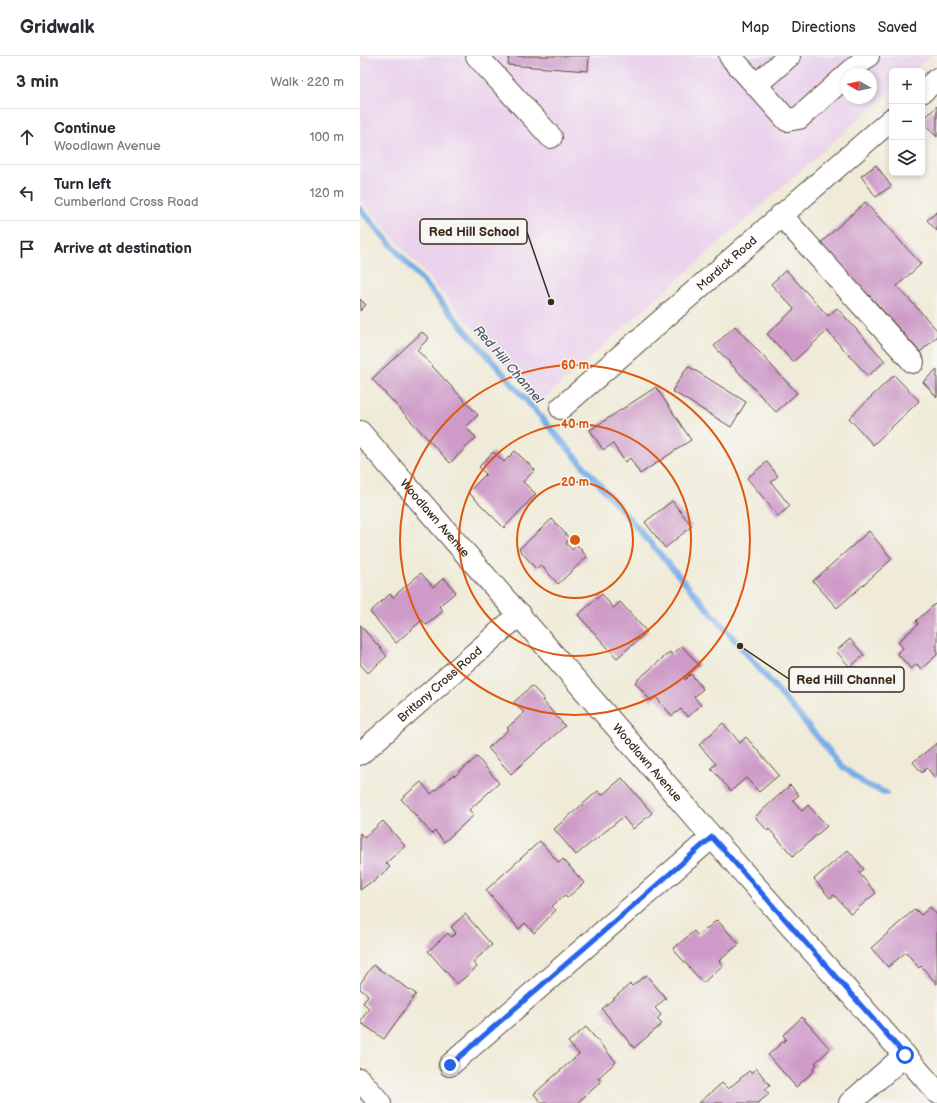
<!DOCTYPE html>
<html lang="en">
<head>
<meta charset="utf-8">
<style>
  body { margin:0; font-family:"Balsamiq Sans",sans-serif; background:#f7f7f7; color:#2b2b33 }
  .controls { position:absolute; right:12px; top:12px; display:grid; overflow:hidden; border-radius:6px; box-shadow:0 2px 6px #0003 }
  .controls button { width:36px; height:36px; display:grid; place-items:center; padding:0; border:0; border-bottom:1px solid #e1e1e2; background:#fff; color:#2b2b33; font:20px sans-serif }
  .compass { position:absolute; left:481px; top:12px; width:36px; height:36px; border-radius:50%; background:#fff; box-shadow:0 2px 6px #0003; rotate:279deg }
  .stop { position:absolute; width:12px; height:12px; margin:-9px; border:3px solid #2563eb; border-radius:50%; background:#fff }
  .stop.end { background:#2563eb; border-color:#fff; box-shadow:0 1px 4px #0008 }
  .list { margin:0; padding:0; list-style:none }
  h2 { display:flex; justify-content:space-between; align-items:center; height:52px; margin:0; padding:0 16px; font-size:17px }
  h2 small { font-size:13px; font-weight:400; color:#7c7c81 }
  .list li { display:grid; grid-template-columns:26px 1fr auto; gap:12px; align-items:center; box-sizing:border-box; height:56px; padding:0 16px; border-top:1px solid #e1e1e2 }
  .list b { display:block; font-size:15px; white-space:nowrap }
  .list p { margin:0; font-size:13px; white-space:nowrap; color:#7c7c81 }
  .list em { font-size:13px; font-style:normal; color:#7c7c81 }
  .icon { flex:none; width:22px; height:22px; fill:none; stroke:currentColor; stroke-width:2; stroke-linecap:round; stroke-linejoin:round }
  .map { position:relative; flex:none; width:577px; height:1047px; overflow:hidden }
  header { display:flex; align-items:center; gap:24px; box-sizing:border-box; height:56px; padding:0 20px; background:#fff; border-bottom:1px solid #e1e1e2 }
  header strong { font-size:19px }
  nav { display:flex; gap:22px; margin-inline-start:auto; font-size:14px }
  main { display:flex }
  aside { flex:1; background:#fff }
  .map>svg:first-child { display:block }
  .built { fill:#ead1ec; fill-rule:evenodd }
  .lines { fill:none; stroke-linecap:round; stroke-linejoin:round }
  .stream { stroke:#79ade6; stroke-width:6 }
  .building { fill:#ce9bc8 }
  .minor-casing { stroke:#56473a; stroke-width:24 }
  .minor { stroke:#fff; stroke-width:22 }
  .route { stroke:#2563eb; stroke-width:5 }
  .ring { fill:none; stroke:#df570d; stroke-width:2 }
  .labels { text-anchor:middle; stroke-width:3; stroke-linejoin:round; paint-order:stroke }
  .street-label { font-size:12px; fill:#3b2a1e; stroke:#f6f6f2 }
  .water-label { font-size:13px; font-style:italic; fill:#515864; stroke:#f6f6f2 }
  .centre { fill:#df570d; stroke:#f6f6f2; stroke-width:2 }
  .ring-label { font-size:12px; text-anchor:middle; font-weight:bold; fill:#df570d; stroke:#f6f6f2; stroke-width:3; stroke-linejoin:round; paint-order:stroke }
  .leader { fill:none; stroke:#3b2a1e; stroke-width:1.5 }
  .callout-dot { fill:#3b2a1e; stroke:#f6f6f2; stroke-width:1.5 }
  .callout { fill:#f6f6f2; stroke:#3b2a1e; stroke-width:1.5 }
  .callout-label { font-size:13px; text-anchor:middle; font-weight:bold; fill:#3b2a1e }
</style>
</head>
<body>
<header>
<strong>Gridwalk</strong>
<nav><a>Map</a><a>Directions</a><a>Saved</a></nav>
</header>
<main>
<aside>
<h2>3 min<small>Walk · 220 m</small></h2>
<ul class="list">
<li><svg class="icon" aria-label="ahead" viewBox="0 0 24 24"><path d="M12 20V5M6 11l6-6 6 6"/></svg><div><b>Continue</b><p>Woodlawn Avenue</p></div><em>100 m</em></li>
<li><svg class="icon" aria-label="left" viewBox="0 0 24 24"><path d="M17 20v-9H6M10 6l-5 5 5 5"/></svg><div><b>Turn left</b><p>Cumberland Cross Road</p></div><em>120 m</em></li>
<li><svg class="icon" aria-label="arrive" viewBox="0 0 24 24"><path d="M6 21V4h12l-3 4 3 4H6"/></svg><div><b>Arrive at destination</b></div></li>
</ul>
</aside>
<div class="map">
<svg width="577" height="1047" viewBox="0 0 577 1047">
  <rect width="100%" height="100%" fill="#f6f6f2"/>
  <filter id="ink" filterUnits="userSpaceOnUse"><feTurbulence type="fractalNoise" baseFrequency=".025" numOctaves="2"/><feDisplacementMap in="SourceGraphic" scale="8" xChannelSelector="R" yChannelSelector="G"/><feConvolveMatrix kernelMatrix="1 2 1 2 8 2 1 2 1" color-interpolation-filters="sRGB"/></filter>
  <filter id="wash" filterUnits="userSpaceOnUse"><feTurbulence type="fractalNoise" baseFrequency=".012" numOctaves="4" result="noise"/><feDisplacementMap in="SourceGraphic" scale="16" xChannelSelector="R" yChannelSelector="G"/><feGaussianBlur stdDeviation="0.9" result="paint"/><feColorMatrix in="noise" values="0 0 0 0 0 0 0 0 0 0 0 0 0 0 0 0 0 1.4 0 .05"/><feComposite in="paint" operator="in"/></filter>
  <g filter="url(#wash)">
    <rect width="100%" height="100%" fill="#f0ebd8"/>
    <path class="built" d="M0,0H571L554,15H532V34L179,347L0,144ZM487,18H511V42H487Z"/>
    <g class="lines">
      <path class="stream" d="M0,153L380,590L483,711L505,728L526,737"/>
    </g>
    <g id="blocks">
      <g class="building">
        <path d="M149,0H229L228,15L148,9Z"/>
        <path d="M577,50V81L562,65Z"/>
        <path d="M516,109L531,130L516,141L501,120Z"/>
        <path d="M505,146L561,208L537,230L577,274V281L560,296L508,238L502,243L455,192Z"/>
        <path d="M577,156V175L567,164Z"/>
        <path d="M426,214L468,260L477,252L525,305L508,320L467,275L433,306L407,278L434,253L411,228Z"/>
        <path d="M0,243L6,249L0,255Z"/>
        <path d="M375,270L437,337L416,356L354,290Z"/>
        <path d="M62,276L69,282L57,294L118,359L106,371L116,382L90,407L12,323Z"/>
        <path d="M328,310L386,346L371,371L312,335Z"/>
        <path d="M577,313V341L563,326Z"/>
        <path d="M534,319L559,345L513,389L489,362Z"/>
        <path d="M296,331L331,384L280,418L270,402L265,406L253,388L243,394L230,374Z"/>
        <path d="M155,395L175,414L163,426L176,438L144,472L108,436L126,418L119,411L133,396L144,406Z"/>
        <path d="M407,406L418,420L411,426L430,450L418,460L387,422Z"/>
        <path d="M312,445L332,470L305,492L285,466Z"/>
        <path d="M192,463L210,483L206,487L212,494L217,489L227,501L198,528L181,509L176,513L159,493Z"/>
        <path d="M509,475L532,503L477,552L453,525Z"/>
        <path d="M61,517L73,531L84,522L96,536L79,550L83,555L66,569L62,564L36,587L10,556L30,538L33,541Z"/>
        <path d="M242,538L253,552L260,546L287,576L257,602L218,559Z"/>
        <path d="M575,548L577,550V599L561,613L557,608L551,613L537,597L543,592L538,586L558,568L556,565Z"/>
        <path d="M0,569L27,600L8,617L0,608Z"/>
        <path d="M490,583L504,599L490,611L476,595Z"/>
        <path d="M322,590L339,609L324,623L325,624L331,618L343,633L334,641L341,649L328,661L321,653L312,660L296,641L291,645L275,626L310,596L312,599Z"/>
        <path d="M172,630L184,643L182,644L205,670L151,718L128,692L149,673L147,672L164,657L154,646Z"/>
        <path d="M363,667L380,687L386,681L419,719L399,736L386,722L371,735L351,712L356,708L339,689Z"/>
        <path d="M577,687V720L575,722L567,712L562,717L553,706Z"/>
        <path d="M117,701L139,727L109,754L114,759L84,786L75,775L72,778L41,743L61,726L71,738L93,719L95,720Z"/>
        <path d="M262,722L292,757L273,773L263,761L216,799L194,773L238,735L242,739Z"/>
        <path d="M430,729L439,739L433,744L442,755L448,749L467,770L433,800L409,773L408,775L395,761Z"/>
        <path d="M23,765L45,790L26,807L30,811L12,827L11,826L0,834V777L4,782Z"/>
        <path d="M180,785L199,807L203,803L224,827L207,842L205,839L192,850L196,854L174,877L165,867L159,873L126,834Z"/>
        <path d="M488,794L504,813L499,817L516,837L491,858L474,839L470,842L454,823Z"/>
        <path d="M570,851L577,859V928L561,910L559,912L546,896L528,911L511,892L555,853L561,859Z"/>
        <path d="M105,858L132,889L113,906L117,911L97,928L68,895L88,877L91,881L96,877L91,871Z"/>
        <path d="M357,864L379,888L359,905L363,909L343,927L313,893L334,875L338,880Z"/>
        <path d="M13,909L56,938L24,983L0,966L9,952L3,947L8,939L0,933V928Z"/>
        <path d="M286,919L306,942L295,952L301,959L297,963L302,968L274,992L242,953L270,928L272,930Z"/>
        <path d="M442,961L470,993L455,1007L457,1009L452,1013L454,1015L436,1031L408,999L426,983L423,979Z"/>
        <path d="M226,971L256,1006L238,1022L241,1026L217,1047H182L174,1038L219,998L208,986Z"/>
        <path d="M396,1012L410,1029L405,1033L409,1038L398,1047H339L362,1027L368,1033L389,1015L391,1017Z"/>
      </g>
    </g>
  </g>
  <g filter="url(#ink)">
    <use href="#blocks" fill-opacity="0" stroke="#56473a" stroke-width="1"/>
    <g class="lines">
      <defs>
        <g id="minor">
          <path d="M117,0L191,81"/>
          <path d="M370,0L427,64L439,62L487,19"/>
          <path d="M488,18L508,0"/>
          <path d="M396,29L429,0"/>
          <path d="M562,36L577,23"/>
          <path d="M421,159L553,306"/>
          <path id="s1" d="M201,352L532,63"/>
          <path id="s2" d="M0,376L352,781L577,1036"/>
          <path id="s3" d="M0,698L160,558"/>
          <path d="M90,1009L352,781"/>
          <path d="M0,1024L20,1047"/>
          <path d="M490,1047L545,999"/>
        </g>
      </defs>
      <use href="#minor" class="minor-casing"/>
      <use href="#minor" class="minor"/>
    </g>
  </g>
  <g class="lines" filter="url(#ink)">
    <path class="route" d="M90,1009L352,781L545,999"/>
  </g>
  <g class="ring">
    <circle cx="215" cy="484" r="58"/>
    <circle cx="215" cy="484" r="116"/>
    <circle cx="215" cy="484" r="175"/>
  </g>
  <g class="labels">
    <g class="street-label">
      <text dy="4" stroke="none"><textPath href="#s1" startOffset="220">Mardick Road</textPath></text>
      <text dy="4" stroke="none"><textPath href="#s2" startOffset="114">Woodlawn Avenue</textPath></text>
      <text dy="4" stroke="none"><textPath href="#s3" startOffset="106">Brittany Cross Road</textPath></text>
      <text dy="4" stroke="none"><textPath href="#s2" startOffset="438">Woodlawn Avenue</textPath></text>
    </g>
    <g class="water-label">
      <text transform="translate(149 308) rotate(49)" y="5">Red Hill Channel</text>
    </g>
  </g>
  <circle cx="215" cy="484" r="6" class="centre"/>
  <g class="ring-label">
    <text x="215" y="313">60 m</text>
    <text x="215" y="372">40 m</text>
    <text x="215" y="430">20 m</text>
  </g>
  <path class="leader" d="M191 246L167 176M380 590L429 623"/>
  <g class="callout-dot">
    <circle cx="191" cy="246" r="4"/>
    <circle cx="380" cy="590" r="4"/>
  </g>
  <g class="callout">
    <rect x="60" y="163" width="107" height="25" rx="4"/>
    <rect x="429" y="611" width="115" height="25" rx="4"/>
  </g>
  <g class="callout-label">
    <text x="114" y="180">Red Hill School</text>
    <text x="486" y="628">Red Hill Channel</text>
  </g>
</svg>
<div class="controls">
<button>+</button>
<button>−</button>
<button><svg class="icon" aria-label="layers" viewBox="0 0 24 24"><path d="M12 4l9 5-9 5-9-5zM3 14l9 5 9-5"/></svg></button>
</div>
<svg class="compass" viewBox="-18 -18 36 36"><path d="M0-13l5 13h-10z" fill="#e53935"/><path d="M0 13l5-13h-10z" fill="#7c7c81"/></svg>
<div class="stop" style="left:545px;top:999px"></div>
<div class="stop end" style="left:90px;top:1009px"></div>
</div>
</main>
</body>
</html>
